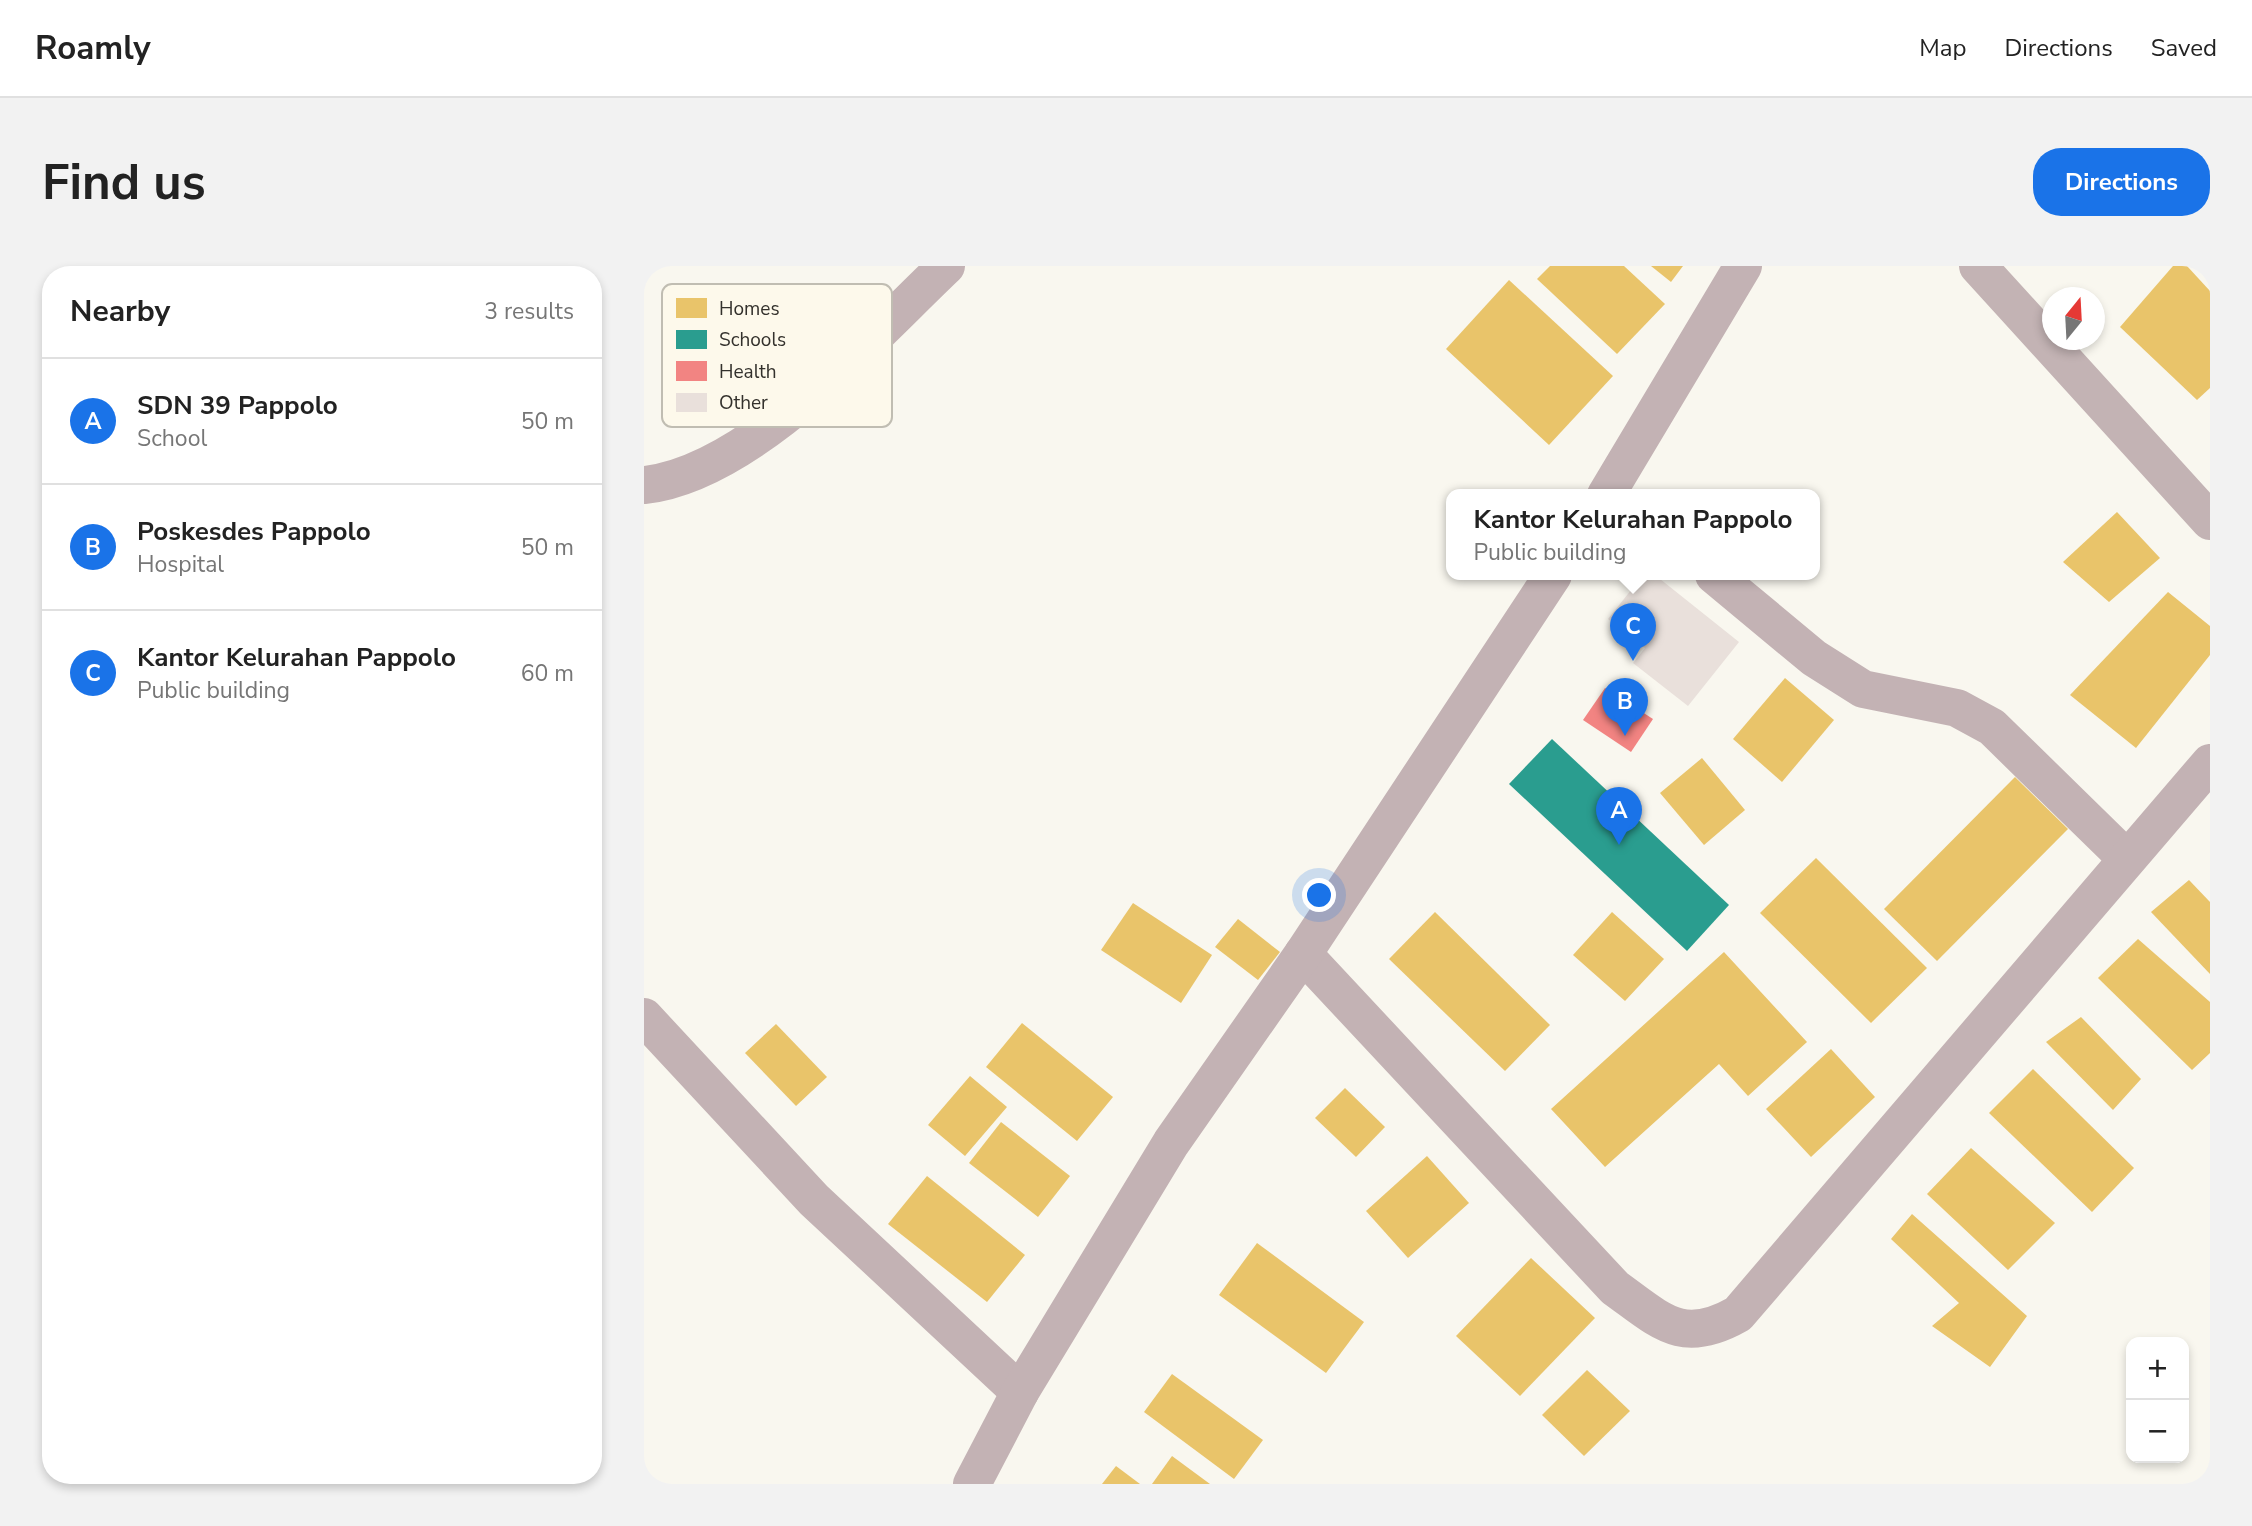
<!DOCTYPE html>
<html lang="en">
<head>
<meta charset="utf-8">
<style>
  body { margin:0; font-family:"Nunito Sans",sans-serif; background:#f2f2f2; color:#222 }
  .controls { position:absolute; right:21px; bottom:21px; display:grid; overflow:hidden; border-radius:14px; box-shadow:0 4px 10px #0003 }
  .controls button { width:63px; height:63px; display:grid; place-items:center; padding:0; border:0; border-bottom:2px solid #e0e0e0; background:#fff; color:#222; font:35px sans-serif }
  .compass { position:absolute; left:1398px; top:21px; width:63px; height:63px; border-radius:50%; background:#fff; box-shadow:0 4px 10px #0003; rotate:18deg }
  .you { position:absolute; left:676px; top:630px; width:24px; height:24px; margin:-18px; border:5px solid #fff; border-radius:50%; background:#1a73e8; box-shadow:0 0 0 10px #1a73e833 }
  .badge { display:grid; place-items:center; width:46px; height:46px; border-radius:50%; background:#1a73e8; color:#fff; font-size:23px; font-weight:700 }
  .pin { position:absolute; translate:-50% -58px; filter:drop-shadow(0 2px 4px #0008) }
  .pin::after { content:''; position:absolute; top:37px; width:24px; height:21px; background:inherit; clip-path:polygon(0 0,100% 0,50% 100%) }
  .popup { position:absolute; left:802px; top:223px; width:374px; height:91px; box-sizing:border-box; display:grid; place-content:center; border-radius:14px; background:#fff; filter:drop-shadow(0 2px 5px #0005); font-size:23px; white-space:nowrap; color:#767676 }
  .popup b { font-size:26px; color:#222 }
  .popup::after { content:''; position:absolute; left:50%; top:100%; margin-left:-14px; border:14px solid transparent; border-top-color:#fff }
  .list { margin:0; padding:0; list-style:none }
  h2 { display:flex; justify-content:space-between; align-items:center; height:91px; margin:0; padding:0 28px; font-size:30px }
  h2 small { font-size:23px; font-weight:400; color:#767676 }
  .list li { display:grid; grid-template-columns:46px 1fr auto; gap:21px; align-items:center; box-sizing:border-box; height:126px; padding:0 28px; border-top:2px solid #e0e0e0 }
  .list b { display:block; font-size:26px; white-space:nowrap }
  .list p { margin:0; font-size:23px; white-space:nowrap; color:#767676 }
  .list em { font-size:23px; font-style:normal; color:#767676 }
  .map { position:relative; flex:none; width:1566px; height:1218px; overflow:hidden; border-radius:28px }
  header { display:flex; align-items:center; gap:42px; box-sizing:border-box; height:98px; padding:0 35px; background:#fff; border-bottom:2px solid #e0e0e0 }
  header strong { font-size:33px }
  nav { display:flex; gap:38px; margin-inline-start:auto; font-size:24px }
  .intro { display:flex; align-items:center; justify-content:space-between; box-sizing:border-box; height:168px; padding:0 42px }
  h1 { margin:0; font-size:49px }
  .button { padding:18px 32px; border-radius:28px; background:#1a73e8; color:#fff; font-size:24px; font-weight:700 }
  main { display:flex; gap:42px; padding:0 42px }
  aside { flex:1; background:#fff; border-radius:28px; box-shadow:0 4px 10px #0003 }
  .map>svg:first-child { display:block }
  .homes { fill:#e9c46a }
  .schools { fill:#2a9d8f }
  .health { fill:#f28482 }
  .building { fill:#e9e0db }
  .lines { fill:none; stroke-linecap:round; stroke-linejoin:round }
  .minor { stroke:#c3b2b4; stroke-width:38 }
  .major { stroke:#c3b3b4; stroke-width:38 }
  .key { fill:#fdf9eb; stroke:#c0bdb2; stroke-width:2 }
  .key-label { font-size:19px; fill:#33312c }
</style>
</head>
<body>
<header>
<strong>Roamly</strong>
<nav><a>Map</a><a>Directions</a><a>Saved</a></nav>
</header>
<div class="intro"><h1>Find us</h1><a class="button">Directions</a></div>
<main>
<aside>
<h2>Nearby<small>3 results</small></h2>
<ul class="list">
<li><span class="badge">A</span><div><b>SDN 39 Pappolo</b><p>School</p></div><em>50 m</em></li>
<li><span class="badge">B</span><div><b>Poskesdes Pappolo</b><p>Hospital</p></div><em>50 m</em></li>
<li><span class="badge">C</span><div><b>Kantor Kelurahan Pappolo</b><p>Public building</p></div><em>60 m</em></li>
</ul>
</aside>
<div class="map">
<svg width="1566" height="1218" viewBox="0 0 1566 1218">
  <rect width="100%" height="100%" fill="#f9f7ef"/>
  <g class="homes">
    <path d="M906,0H980L1021,38L973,88L893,13Z"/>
    <path d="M1007,0H1039L1027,16Z"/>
    <path d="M1529,0H1543L1566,25V122L1553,134L1476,61Z"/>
    <path d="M865,14L969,110L905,179L802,83Z"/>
    <path d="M1473,246L1516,292L1465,336L1419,296Z"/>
    <path d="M1524,326L1566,360V389L1492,482L1426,429Z"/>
    <path d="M1141,412L1190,454L1138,516L1089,473Z"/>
    <path d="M1058,492L1101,544L1060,579L1016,527Z"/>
    <path d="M1371,511L1424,563L1293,695L1240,643Z"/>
    <path d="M1172,592L1283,702L1227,757L1116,647Z"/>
    <path d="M1545,614L1566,636V708L1507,646Z"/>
    <path d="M489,637L568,689L537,737L457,684Z"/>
    <path d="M791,646L906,759L861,805L745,693Z"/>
    <path d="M968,646L1020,693L981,735L929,689Z"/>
    <path d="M594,653L636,686L614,714L571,681Z"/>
    <path d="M1494,673L1566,736V787L1548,804L1454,712Z"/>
    <path d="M1080,686L1163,776L1104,830L1075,798L961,901L907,843Z"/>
    <path d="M1437,751L1497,813L1469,844L1402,776Z"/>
    <path d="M378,757L469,831L433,875L342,801Z"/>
    <path d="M132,758L183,811L152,840L101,787Z"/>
    <path d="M1187,783L1231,831L1167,891L1122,843Z"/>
    <path d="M1389,803L1490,902L1448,946L1345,847Z"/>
    <path d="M326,810L363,841L321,890L284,859Z"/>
    <path d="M701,822L741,861L712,891L671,852Z"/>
    <path d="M357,856L426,910L394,951L325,897Z"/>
    <path d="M1327,882L1411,957L1364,1004L1283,928Z"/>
    <path d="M783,890L825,937L764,992L722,945Z"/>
    <path d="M283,910L381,989L343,1036L244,958Z"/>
    <path d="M1268,948L1383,1050L1346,1101L1288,1060L1315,1037L1247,973Z"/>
    <path d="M613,977L720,1056L682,1107L575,1029Z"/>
    <path d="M887,992L951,1052L876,1130L812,1070Z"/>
    <path d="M943,1104L986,1145L940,1190L898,1149Z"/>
    <path d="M528,1108L619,1174L590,1213L500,1146Z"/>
    <path d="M528,1190L566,1218H508Z"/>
    <path d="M472,1200L496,1218H458Z"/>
  </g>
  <path class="schools" d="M908,473L1085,639L1043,685L865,518Z"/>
  <path class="health" d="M961,422L1009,453L987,486L939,454Z"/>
  <path class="building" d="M999,309H1011L1095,376L1044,440L989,397L1001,382L964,353Z"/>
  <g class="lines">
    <g class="minor">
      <path d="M0,219C106,208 227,71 302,0"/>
      <path d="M962,229L1099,0"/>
      <path d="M1070,309L1170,392L1219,423L1313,442L1348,461L1483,593"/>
      <path d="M659,688L971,1022C1017,1055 1038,1080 1094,1048L1566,497"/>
      <path d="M0,751L170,934L376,1126"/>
      <path d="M328,1218L376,1126L527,877L659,688L909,309"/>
    </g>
    <path class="major" d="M1334,0L1566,255"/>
  </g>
  <rect x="18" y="18" width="230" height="143" rx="10" class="key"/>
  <rect x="32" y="32" width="31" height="20" fill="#e9c46a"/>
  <rect x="32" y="64" width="31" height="19" fill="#2a9d8f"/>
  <rect x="32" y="95" width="31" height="20" fill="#f28482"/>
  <rect x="32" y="127" width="31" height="19" fill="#e9e0db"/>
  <g class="key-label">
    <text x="75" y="49">Homes</text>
    <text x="75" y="80">Schools</text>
    <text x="75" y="112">Health</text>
    <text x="75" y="143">Other</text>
  </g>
</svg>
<div class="controls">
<button>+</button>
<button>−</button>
</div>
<svg class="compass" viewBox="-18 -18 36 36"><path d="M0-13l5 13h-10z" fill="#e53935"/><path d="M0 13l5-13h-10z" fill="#767676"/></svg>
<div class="you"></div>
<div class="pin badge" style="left:975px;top:579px">A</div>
<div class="pin badge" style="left:981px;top:470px">B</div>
<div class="pin badge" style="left:989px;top:395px">C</div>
<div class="popup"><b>Kantor Kelurahan Pappolo</b>Public building</div>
</div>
</main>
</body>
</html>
